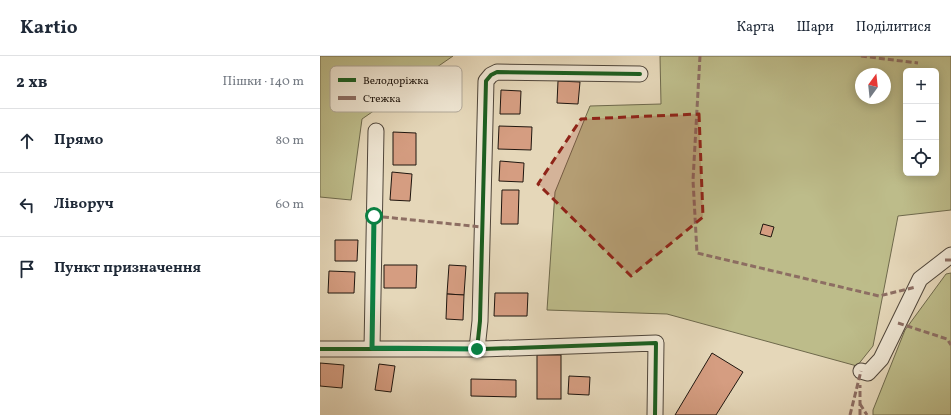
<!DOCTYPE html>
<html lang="uk">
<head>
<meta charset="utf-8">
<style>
  body { margin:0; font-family:Vollkorn,serif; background:#f6f6f7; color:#1f2937 }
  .controls { position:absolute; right:12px; top:12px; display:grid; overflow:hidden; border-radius:6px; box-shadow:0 2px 10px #0003 }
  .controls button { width:36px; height:36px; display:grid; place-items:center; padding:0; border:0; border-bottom:1px solid #e0e1e3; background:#fff; color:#1f2937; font:20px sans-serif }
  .compass { position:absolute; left:535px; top:12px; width:36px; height:36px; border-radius:50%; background:#fff; box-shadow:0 2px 10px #0003; rotate:15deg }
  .stop { position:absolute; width:12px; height:12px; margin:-9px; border:3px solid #0b8043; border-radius:50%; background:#fff }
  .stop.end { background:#0b8043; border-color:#fff; box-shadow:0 1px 4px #0008 }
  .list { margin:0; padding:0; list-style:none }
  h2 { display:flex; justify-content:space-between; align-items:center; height:52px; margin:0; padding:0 16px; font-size:17px }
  h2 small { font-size:13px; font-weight:400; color:#747a83 }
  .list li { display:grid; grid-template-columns:26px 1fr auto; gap:12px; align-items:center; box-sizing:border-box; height:64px; padding:0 16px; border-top:1px solid #e0e1e3 }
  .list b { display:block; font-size:15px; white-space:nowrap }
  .list em { font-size:13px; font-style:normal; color:#747a83 }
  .icon { flex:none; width:22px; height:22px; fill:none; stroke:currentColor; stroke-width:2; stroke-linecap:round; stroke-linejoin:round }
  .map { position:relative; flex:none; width:631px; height:359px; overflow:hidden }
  header { display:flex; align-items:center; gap:24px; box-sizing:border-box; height:56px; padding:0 20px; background:#fff; border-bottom:1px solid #e0e1e3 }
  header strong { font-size:19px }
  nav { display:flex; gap:22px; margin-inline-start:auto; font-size:14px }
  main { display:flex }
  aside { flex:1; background:#fff }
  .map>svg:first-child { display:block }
  .green { fill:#bdbc8a; stroke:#6e694c; fill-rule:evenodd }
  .building { fill:#d59d81; stroke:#1f160f }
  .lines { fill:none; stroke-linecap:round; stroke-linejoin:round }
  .minor-casing { stroke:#50463a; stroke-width:17 }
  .minor { stroke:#eee5d2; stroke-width:15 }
  .quiet { stroke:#8d6e63; stroke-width:3; stroke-dasharray:6 3; stroke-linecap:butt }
  .cycleway-casing { stroke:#eee5d2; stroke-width:6 }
  .cycleway { stroke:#1b5e20; stroke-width:4 }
  .route { stroke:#0b8043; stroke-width:5 }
  .marked { fill:#8f2418; fill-opacity:0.2; stroke:#8f2418; stroke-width:3; stroke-dasharray:8 5; stroke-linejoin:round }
  .key { fill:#eee5d2; stroke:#b0a798; stroke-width:1 }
  .key-label { font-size:11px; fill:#1f160f }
</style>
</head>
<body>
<header>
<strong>Kartio</strong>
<nav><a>Карта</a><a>Шари</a><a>Поділитися</a></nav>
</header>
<main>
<aside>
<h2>2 хв<small>Пішки · 140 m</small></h2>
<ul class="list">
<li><svg class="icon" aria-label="ahead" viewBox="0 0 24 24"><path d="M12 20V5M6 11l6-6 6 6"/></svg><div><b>Прямо</b></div><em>80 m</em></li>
<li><svg class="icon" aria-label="left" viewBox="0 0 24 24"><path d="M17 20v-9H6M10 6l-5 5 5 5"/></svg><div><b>Ліворуч</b></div><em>60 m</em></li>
<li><svg class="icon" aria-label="arrive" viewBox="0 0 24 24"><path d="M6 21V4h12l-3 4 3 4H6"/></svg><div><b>Пункт призначення</b></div></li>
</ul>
</aside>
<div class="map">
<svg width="631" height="359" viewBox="0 0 631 359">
  <rect width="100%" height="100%" fill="#e5d7b9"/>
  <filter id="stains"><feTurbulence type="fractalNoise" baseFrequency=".005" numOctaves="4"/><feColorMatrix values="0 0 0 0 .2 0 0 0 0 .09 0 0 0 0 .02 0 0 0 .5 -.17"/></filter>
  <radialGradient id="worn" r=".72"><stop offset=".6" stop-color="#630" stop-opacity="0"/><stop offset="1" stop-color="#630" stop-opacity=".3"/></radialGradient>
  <g class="green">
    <path d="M0,0H133L42,63L31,144L0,141Z"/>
    <path d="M340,0H631V154L578,160L553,290L537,310L347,258L227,254L235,136L270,50L341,48ZM586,15H616V117H586ZM541,18H565V42H541Z"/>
    <path d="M631,217V359H553V354L585,274L626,218Z"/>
  </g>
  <g class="building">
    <path d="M238,25L260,26L258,48L237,47Z"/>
    <path d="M181,34L201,35L200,58H180Z"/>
    <path d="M179,70L212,71L211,94L178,93Z"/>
    <path d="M73,76L96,77V109H73Z"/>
    <path d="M180,105L204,107L203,126L179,125Z"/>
    <path d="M72,116L92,118L90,145L70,144Z"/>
    <path d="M182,134H199L198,168H181Z"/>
    <path d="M443,168L454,171L451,181L440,178Z"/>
    <path d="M15,184H38L37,205H15Z"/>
    <path d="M64,209H97L96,232H64Z"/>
    <path d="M129,209L146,210L144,239L127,238Z"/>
    <path d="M9,215L35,216L34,237H8Z"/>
    <path d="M175,237H208L207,260H174Z"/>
    <path d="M127,238L144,239L143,264L126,263Z"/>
    <path d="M392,297L423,316L396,359H355Z"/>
    <rect x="217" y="299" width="24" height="44"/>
    <path d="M0,307L24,309L22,332L0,330Z"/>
    <path d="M59,308L75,310L71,336L55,334Z"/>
    <path d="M249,320L270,321L269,339L248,338Z"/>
    <path d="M151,323L196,324V341L151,340Z"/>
  </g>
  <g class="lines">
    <defs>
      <g id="minor">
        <path d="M52,292L56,75"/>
        <path d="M0,293H163L336,287L335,359"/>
        <path d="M157,293L160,265L166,25L171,19L177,16L320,18"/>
        <path d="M541,315L548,317L561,303L600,223L631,199"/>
      </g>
    </defs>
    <use href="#minor" class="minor-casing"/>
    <use href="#minor" class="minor"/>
    <g class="quiet">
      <path d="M380,0L373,124L377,197L559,240L596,231"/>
      <path d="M541,0L598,7"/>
      <path d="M54,160L162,171"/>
      <path d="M625,204H631"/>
      <path d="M578,267L627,283L631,289"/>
      <path d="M540,348L547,359"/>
      <path d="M530,359L541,315"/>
      <path d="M540,359V329"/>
    </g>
    <defs>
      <g id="cycleway">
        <path d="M0,293H163L336,287L335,359"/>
        <path d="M157,293L160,265L166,25L171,19L177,16L320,18"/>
      </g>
    </defs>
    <use href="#cycleway" class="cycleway-casing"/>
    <use href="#cycleway" class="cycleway"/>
  </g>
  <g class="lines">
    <path class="route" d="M54,160L52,292L157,293"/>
  </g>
  <path class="marked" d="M379,58L383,161L311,220L218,128L261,63Z"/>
  <rect x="10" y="10" width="132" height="46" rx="6" class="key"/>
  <rect x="18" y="22" width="18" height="4" fill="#1b5e20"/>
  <rect x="18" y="40" width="18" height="4" fill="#8d6e63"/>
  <g class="key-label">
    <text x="43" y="28">Велодоріжка</text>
    <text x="43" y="46">Стежка</text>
  </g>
  <rect width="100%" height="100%" filter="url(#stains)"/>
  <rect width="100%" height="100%" fill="url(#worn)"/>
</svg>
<div class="controls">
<button>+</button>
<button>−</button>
<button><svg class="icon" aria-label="locate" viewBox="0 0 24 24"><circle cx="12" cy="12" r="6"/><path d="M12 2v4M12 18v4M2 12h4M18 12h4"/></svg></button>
</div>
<svg class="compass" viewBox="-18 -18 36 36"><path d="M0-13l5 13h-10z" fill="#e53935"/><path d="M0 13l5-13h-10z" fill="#747a83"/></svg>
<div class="stop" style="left:54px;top:160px"></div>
<div class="stop end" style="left:157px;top:293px"></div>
</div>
</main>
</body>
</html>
